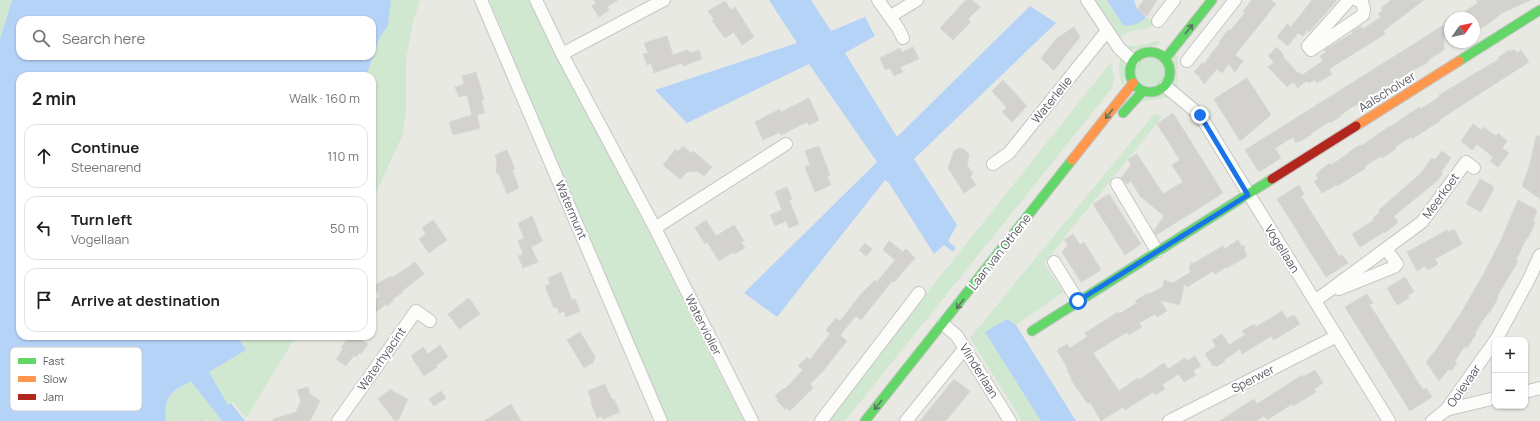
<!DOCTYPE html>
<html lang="en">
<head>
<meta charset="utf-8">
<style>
  body { margin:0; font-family:Manrope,sans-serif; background:#f2f2f2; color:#222 }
  .controls { position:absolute; right:12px; bottom:12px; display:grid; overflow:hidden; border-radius:8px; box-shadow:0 1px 3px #0004 }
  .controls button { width:36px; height:36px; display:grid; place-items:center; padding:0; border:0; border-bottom:1px solid #e0e0e0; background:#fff; color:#222; font:20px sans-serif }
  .compass { position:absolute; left:1444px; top:12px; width:36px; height:36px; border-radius:50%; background:#fff; box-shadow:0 1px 3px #0004; rotate:56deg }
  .stop { position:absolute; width:12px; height:12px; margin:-9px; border:3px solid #1a73e8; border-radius:50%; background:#fff }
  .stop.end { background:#1a73e8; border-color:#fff; box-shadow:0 1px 4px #0008 }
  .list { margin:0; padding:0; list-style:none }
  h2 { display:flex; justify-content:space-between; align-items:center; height:52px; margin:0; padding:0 16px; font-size:17px }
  h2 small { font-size:13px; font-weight:400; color:#767676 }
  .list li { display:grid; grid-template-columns:26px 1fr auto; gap:12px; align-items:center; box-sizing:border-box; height:64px; margin:0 8px 8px; padding:0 8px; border:1px solid #e0e0e0; border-radius:12px }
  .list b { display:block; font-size:15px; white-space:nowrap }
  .list p { margin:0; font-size:13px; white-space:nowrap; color:#767676 }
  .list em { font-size:13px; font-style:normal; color:#767676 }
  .icon { flex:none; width:22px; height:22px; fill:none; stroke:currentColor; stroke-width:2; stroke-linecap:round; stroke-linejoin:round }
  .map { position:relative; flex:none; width:1540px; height:421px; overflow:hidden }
  .search { position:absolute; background:#fff; box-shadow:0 1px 3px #0004; left:16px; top:16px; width:360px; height:44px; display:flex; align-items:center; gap:10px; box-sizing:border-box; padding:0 14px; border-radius:12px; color:#767676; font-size:15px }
  .panel { position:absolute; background:#fff; box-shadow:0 1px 3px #0004; left:16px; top:72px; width:360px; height:268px; border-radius:12px }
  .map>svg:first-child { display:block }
  .green { fill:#d0e7d0 }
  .water { fill:#b4d3f7; fill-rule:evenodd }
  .building { fill:#d3d2ce; stroke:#d8d7d2 }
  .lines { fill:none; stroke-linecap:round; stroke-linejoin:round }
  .street-casing { stroke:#c6c7c5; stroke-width:14 }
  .fast-casing { stroke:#c4c5c4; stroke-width:11 }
  .slow-casing { stroke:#c4c5c4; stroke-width:11 }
  .jam-casing { stroke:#c4c5c4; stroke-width:11 }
  .street { stroke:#fcfcfb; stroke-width:12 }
  .fast { stroke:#63d668; stroke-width:9 }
  .slow { stroke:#ff974d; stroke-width:9 }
  .jam { stroke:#b3261e; stroke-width:9 }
  .oneway { stroke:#5b7462 }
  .route { stroke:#1a73e8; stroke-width:5 }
  .labels { text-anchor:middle; stroke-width:4; stroke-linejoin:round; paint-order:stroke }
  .street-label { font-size:12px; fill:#595b61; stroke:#fff }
  .key { fill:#fff; stroke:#cdced0; stroke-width:1 }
  .key-label { font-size:11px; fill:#595b61 }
</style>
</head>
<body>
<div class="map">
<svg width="1540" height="421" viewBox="0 0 1540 421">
  <rect width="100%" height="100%" fill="#e9e9e3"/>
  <g class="green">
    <path d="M0,0H12L0,39Z"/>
    <path d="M391,0H420L414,19L406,59V110L403,134L372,201V76H366L380,37L388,26Z"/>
    <path d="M489,0H531L744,421H667Z"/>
    <path d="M1093,0H1107L1123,25C1132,25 1140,24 1146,17L1154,23L1150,28L1127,32L1118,40Z"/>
    <path d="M1157,41L1161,43C1147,50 1140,51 1124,48L1126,46H1138Z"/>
    <path d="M1174,54L1178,57L1177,87L1176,89C1170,80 1172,64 1174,54Z"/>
    <circle cx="1150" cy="71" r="15"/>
    <path d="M1121,58C1127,67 1128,77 1122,86C1120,78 1117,66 1121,58Z"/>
    <path d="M1111,62L1114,77L1112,88L845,421H825Z"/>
    <path d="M1160,92L1170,97L1139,102L1145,94H1154Z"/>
    <path d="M1155,113L1162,117L1044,263L1063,292L1016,325L1007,319L986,332L1041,421H1022L970,338Z"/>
    <path d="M237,336H296L246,418L233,402L228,405L209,372L246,350Z"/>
    <path d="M191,381L222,421H208L207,419L204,421H166C164,395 171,393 191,381Z"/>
  </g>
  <g class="water">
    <path d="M12,0H391L388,26L380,37L366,76H20V336H237L246,350L209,372L228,405L231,403L245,421H222L191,381C170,393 164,395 166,421H0V39ZM20,20H372V56H20Z"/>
    <path d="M769,0H811L831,31L865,17L875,36L845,53L897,137L1030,6L1056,23L914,159L957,225L948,241L956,248L953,252L944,245L934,254L889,183L885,180L777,317L744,293L877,162L809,64L687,123L655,90L797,43Z"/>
    <path d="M1107,0H1134L1137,9L1146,17C1141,23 1132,27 1123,25Z"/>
    <path d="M1007,319L1016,325L1076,421H1041L985,332Z"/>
  </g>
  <g class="building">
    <path d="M594,0H618L607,7L609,10L599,17L592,6L596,4Z"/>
    <path d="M966,0H972L980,7L968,19L971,22L953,40L940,28Z"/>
    <path d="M1144,0H1157L1147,16L1137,9Z"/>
    <path d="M1252,0H1271L1276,4L1235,55L1243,61L1235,72L1229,64L1222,73L1217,69L1204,84L1199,76L1194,72L1202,63L1204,64L1212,53L1220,43L1219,42L1228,30L1230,31L1245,13L1243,11Z"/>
    <path d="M1312,0H1337L1309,32L1307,30L1303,36L1298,33L1288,46L1277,37L1287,24L1291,27Z"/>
    <path d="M1391,0H1424L1383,31L1385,34L1329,69L1332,74L1317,83L1314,80L1309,83L1306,81L1298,88L1293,82L1287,87L1268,67L1274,62L1268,56L1277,47L1284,56L1283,57L1298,73L1299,72L1302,75L1323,61L1320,56L1326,52L1324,50L1353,33L1352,32L1361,26L1363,29L1381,17L1378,14L1383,10L1381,8Z"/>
    <path d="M1476,0H1531L1502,13L1485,26L1474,31V18H1455L1478,3Z"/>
    <path d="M725,1L731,10L735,7L754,37L742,45L734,32L725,38L712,21L714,20L708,11Z"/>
    <path d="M1444,25V50L1431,58L1427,63L1409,72L1394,83L1382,89L1370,96L1371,97L1364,102L1352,107L1341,115V116L1335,120L1330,123L1329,122L1311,133L1312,134L1306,138L1296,143L1293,137L1275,148L1281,158L1259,172L1245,150Z"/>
    <path d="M1074,27L1080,37L1055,69L1053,70L1041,58L1057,38Z"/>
    <path d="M667,36L673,55L688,50L690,53L699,50L702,59L683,66L682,63L654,73L651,63L647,65L643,54L648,53L644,43Z"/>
    <path d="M913,47L919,59L900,67L903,72L894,76L890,68L885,70L880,58L900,48L902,52Z"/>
    <path d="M1514,49L1517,53L1521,50L1529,62L1439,120L1440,121L1412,139L1411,137L1395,147L1396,149L1382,158L1381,156L1365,166L1366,168L1337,186L1336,185L1322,193L1314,181L1318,179L1316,174L1320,172L1319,171L1330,163L1331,165L1349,153V152L1360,145L1361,146L1390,126V127L1419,107L1420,109L1432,102L1440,96L1439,95L1499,59L1498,58L1509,50L1510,52Z"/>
    <path d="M476,72L484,100H481L485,113L477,115L480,128L453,135L449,122L472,115L467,95L459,97L455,87L464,84L462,76Z"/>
    <path d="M1247,78L1271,115L1240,141L1214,99Z"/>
    <path d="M1003,80L1027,106L1012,122L1002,112L1007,108L992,91Z"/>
    <path d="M809,98L819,120L809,125L807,122L781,135L780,132L763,140L755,122L780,109L781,112Z"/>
    <path d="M1173,113L1223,193L1156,235L1154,231L1164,216L1140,196L1131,181L1127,184L1121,178L1131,165L1128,159L1137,154L1163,194L1183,182L1172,165L1180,160L1157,124Z"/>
    <path d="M1473,124L1481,130L1483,127L1496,136L1498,133L1507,141L1502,148L1509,153L1498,167L1490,161L1493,157L1477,144L1472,150L1461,141Z"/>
    <path d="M1536,136H1540V199L1522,186L1530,164Z"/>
    <path d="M683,146L691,153L693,151L712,167L704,176L697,171L687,172L680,179L663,165L676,149L678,152Z"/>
    <path d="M819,146L830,175L827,176L831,185L815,192L805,167L810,165L805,151Z"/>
    <path d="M960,148L965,150L969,155L967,165L973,174L970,176L976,185L964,193L948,168L954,151Z"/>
    <path d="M507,150L515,169L512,170L519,188L507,194L499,174L496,173L497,161L495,155Z"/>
    <path d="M1442,151L1451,158L1441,172L1443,173L1437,181L1394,216L1398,222L1385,233L1384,232L1360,247L1352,234L1374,220L1373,218L1380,212L1379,210L1420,174L1432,158L1435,160Z"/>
    <path d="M1480,179L1493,186V190L1481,212L1466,204Z"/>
    <path d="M1299,185L1304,194L1301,196L1339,256L1342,255L1348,263L1326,277L1277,199Z"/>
    <path d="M787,187L792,199L789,200L799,224L789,228L786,221L775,226L770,215L782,210L775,192Z"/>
    <path d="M1109,194L1141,244L1125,255L1093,204Z"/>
    <path d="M1518,200L1537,210L1533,222L1535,223L1528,238L1527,237L1516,260L1518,261L1514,268L1503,286L1497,297L1498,298L1490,312H1489L1483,320L1475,333L1476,334L1467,348L1465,346L1455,361L1457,363L1451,371L1449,369L1439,381L1426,362L1438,347L1463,310L1484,273L1501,240Z"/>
    <path d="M532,216L539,233H538L543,241L531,247L538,262L523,268L518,256L523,254L518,241L524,238L518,223Z"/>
    <path d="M433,220L447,240L429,253L419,239L426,234L422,228Z"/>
    <path d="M706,220L716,236L734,225L744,241L741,242L745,248L734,254L733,252L719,261L707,242L705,244L695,228Z"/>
    <path d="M1454,229L1462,244L1435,259L1438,264L1428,270L1425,266L1417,271L1407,252L1447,230L1448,232Z"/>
    <path d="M1073,234L1080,245L1084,242L1101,270L1081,282L1062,252L1068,245L1064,240Z"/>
    <path d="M1238,240L1241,246H1245L1244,250L1247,256L1227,268L1226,267L1215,274L1213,271L1187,287L1184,284L1180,305L1160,300L1167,311L1157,317L1155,314L1139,323L1142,327L1129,335L1127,332L1093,353L1119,391L1138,378L1139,380L1164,363L1168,369L1185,358L1187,361L1195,356L1201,366L1193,371L1196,375L1184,382L1179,374L1162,385L1165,389L1155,395L1153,392L1125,410L1123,407L1101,421L1090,402L1088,404L1071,380L1072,379L1067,370L1068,369L1057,350L1067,344L1070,348L1087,337L1085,333L1118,312L1119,314L1137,303L1135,301L1148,293L1149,294L1163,287L1164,280L1173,283L1191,272L1189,269L1191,263H1194L1223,246L1225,249Z"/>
    <path d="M889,241L903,252L906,249L915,258L894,282L892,281L861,320L856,316L840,335L847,341L822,372L810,384L813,388L790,411L787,408L785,409L777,401L778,399L775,396L784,388L785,389L803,370L798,366L807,357L810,360L830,334L826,330L836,318L840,321L862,293L875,280L877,282L895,260L883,250Z"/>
    <path d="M865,243L872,249L866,256L859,250Z"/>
    <path d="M415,262L424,274L402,291L403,292L393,299L394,300L387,306L386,304L372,315V302L380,296L373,286L391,276L392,278Z"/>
    <path d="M561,272L572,300L575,299L580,311L566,317L564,311L559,313L557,307L554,308L545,286L550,284L548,278Z"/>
    <path d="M1405,277L1414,292L1408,295L1409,298L1397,305L1387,288Z"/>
    <path d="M1367,294L1373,303L1369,305L1375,313L1423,390L1426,388L1432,397L1410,411L1345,307Z"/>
    <path d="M469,298L480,314L459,329L448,314Z"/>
    <path d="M1282,311L1287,319L1294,315L1300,324L1274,340L1271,336L1242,354L1240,349L1224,360L1225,361L1216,367L1215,365L1213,366L1205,354L1216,346L1212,340L1222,334L1229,345L1245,335L1242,331L1254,324L1256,327Z"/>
    <path d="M580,332L596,358L593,360L594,362L584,368L567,340Z"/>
    <path d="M349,336H356L368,344L361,354L359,353L356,357L354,355L346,366L336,359L343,349L341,348Z"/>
    <path d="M440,345L448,357L436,365L437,367L424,376L411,356L423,347L428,354Z"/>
    <path d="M1315,370L1323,383L1314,389L1316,392L1293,406L1292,404L1267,420L1264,416L1256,421H1219L1254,399L1257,404L1302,375L1303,377Z"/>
    <path d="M954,379L970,391L964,399L946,421H920Z"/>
    <path d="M605,384L612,400L614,399L620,412L603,419L601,416L597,418L591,403L592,402L588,391Z"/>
    <path d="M308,387L310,394L320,401L310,421H273V419L296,412L301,401L297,390Z"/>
    <path d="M391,389L394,392L408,399L398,421H395L378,399Z"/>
    <path d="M441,391L446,398L434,406L429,399Z"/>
    <path d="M511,404L521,421H484Z"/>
  </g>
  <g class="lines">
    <defs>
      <g id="street">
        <path d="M481,0L661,421"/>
        <path d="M536,0L562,54L655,228L752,421"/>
        <path d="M878,0L898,28L903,38"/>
        <path d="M1087,0L1119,48L1133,61"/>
        <path d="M1349,0L1308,46L1311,50L1363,15L1364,9L1362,2L1357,0"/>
        <path d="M891,16L917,0"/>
        <path d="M1158,21L1174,0"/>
        <path d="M562,54L664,0"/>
        <path d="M1187,61L1235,0"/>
        <path d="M1165,86L1200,115L1389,421"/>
        <path d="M993,164L1009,153L1107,31"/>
        <path d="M1117,184L1157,251"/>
        <path d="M655,228L786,144"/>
        <path d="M1054,262L1078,301"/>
        <path d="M1339,289L1394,267L1397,264L1386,249"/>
        <path d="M1315,301L1422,222L1466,162L1474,168"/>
        <path d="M943,324L957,336L1010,421"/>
        <path d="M1496,340L1529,279L1540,255"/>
        <path d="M1525,392L1540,388"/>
        <path d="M1446,410L1495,341"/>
        <path d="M338,421L416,311L430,321"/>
        <path d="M821,421L919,293"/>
        <path d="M906,421L965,348"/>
        <path d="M1169,421L1337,336"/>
        <path d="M1432,421L1446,410L1495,398"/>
      </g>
      <g id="fast">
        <circle cx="1150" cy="72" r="20"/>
        <path d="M1165,59L1212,0"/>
        <path d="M1459,61L1540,10"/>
        <path d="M1123,113L1143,91"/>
        <path d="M1032,331L1272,179"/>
        <path d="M865,421L1072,160"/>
      </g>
      <g id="slow">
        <path d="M1356,126L1459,61"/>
        <path d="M1072,160L1133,83"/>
      </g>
      <path id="jam" d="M1272,179L1356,126"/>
    </defs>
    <use href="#street" class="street-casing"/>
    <use href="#fast" class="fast-casing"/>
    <use href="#slow" class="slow-casing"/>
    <use href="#jam" class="jam-casing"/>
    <use href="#street" class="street"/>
    <use href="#fast" class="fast"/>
    <use href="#slow" class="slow"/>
    <use href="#jam" class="jam"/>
  </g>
  <defs><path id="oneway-shaft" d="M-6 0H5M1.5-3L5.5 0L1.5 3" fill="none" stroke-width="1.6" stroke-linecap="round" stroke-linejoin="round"/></defs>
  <g class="oneway">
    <use href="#oneway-shaft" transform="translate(1189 29) rotate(-52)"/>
    <use href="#oneway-shaft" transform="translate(1109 114) rotate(128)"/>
    <use href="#oneway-shaft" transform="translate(960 304) rotate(128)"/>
    <use href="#oneway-shaft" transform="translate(878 405) rotate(129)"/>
  </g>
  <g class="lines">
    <path class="route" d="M1078,301L1248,195L1200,115"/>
  </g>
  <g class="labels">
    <g class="street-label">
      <text transform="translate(1387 92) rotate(-32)" y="4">Aalscholver</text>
      <text transform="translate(1052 100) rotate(-51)" y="4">Waterlelie</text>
      <text transform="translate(1441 196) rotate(-54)" y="4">Meerkoet</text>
      <text transform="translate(571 210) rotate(67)" y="4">Watermunt</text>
      <text transform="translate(1282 249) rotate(58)" y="4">Vogellaan</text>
      <text transform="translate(1000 252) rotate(-52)" y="4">Laan van Othene</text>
      <text transform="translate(703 325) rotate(63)" y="4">Waterviolier</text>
      <text transform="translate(382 359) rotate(-55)" y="4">Waterhyacint</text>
      <text transform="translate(979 371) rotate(58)" y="4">Vlinderlaan</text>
      <text transform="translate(1253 379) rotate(-27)" y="4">Sperwer</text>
      <text transform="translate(1464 386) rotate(-55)" y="4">Ooievaar</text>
    </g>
  </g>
  <rect x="10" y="347" width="132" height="64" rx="6" class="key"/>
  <rect x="18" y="358" width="18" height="6" fill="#63d668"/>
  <rect x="18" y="376" width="18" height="6" fill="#ff974d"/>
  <rect x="18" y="394" width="18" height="6" fill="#b3261e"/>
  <g class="key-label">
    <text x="43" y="365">Fast</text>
    <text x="43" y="383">Slow</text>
    <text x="43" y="401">Jam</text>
  </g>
</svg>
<div class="controls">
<button>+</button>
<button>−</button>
</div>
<svg class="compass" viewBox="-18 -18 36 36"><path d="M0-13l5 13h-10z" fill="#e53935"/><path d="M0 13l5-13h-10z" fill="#767676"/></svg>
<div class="stop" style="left:1078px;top:301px"></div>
<div class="stop end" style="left:1200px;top:115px"></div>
<div class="search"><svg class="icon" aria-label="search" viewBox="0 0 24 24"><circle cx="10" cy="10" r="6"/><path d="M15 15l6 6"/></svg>Search here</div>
<section class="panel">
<h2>2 min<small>Walk · 160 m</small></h2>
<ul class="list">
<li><svg class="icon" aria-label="ahead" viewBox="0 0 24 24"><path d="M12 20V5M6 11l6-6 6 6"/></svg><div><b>Continue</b><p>Steenarend</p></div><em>110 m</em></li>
<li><svg class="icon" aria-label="left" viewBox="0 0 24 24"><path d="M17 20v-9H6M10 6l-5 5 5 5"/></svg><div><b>Turn left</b><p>Vogellaan</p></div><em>50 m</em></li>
<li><svg class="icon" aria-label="arrive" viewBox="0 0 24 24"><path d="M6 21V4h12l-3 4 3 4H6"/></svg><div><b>Arrive at destination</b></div></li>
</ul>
</section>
</div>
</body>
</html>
